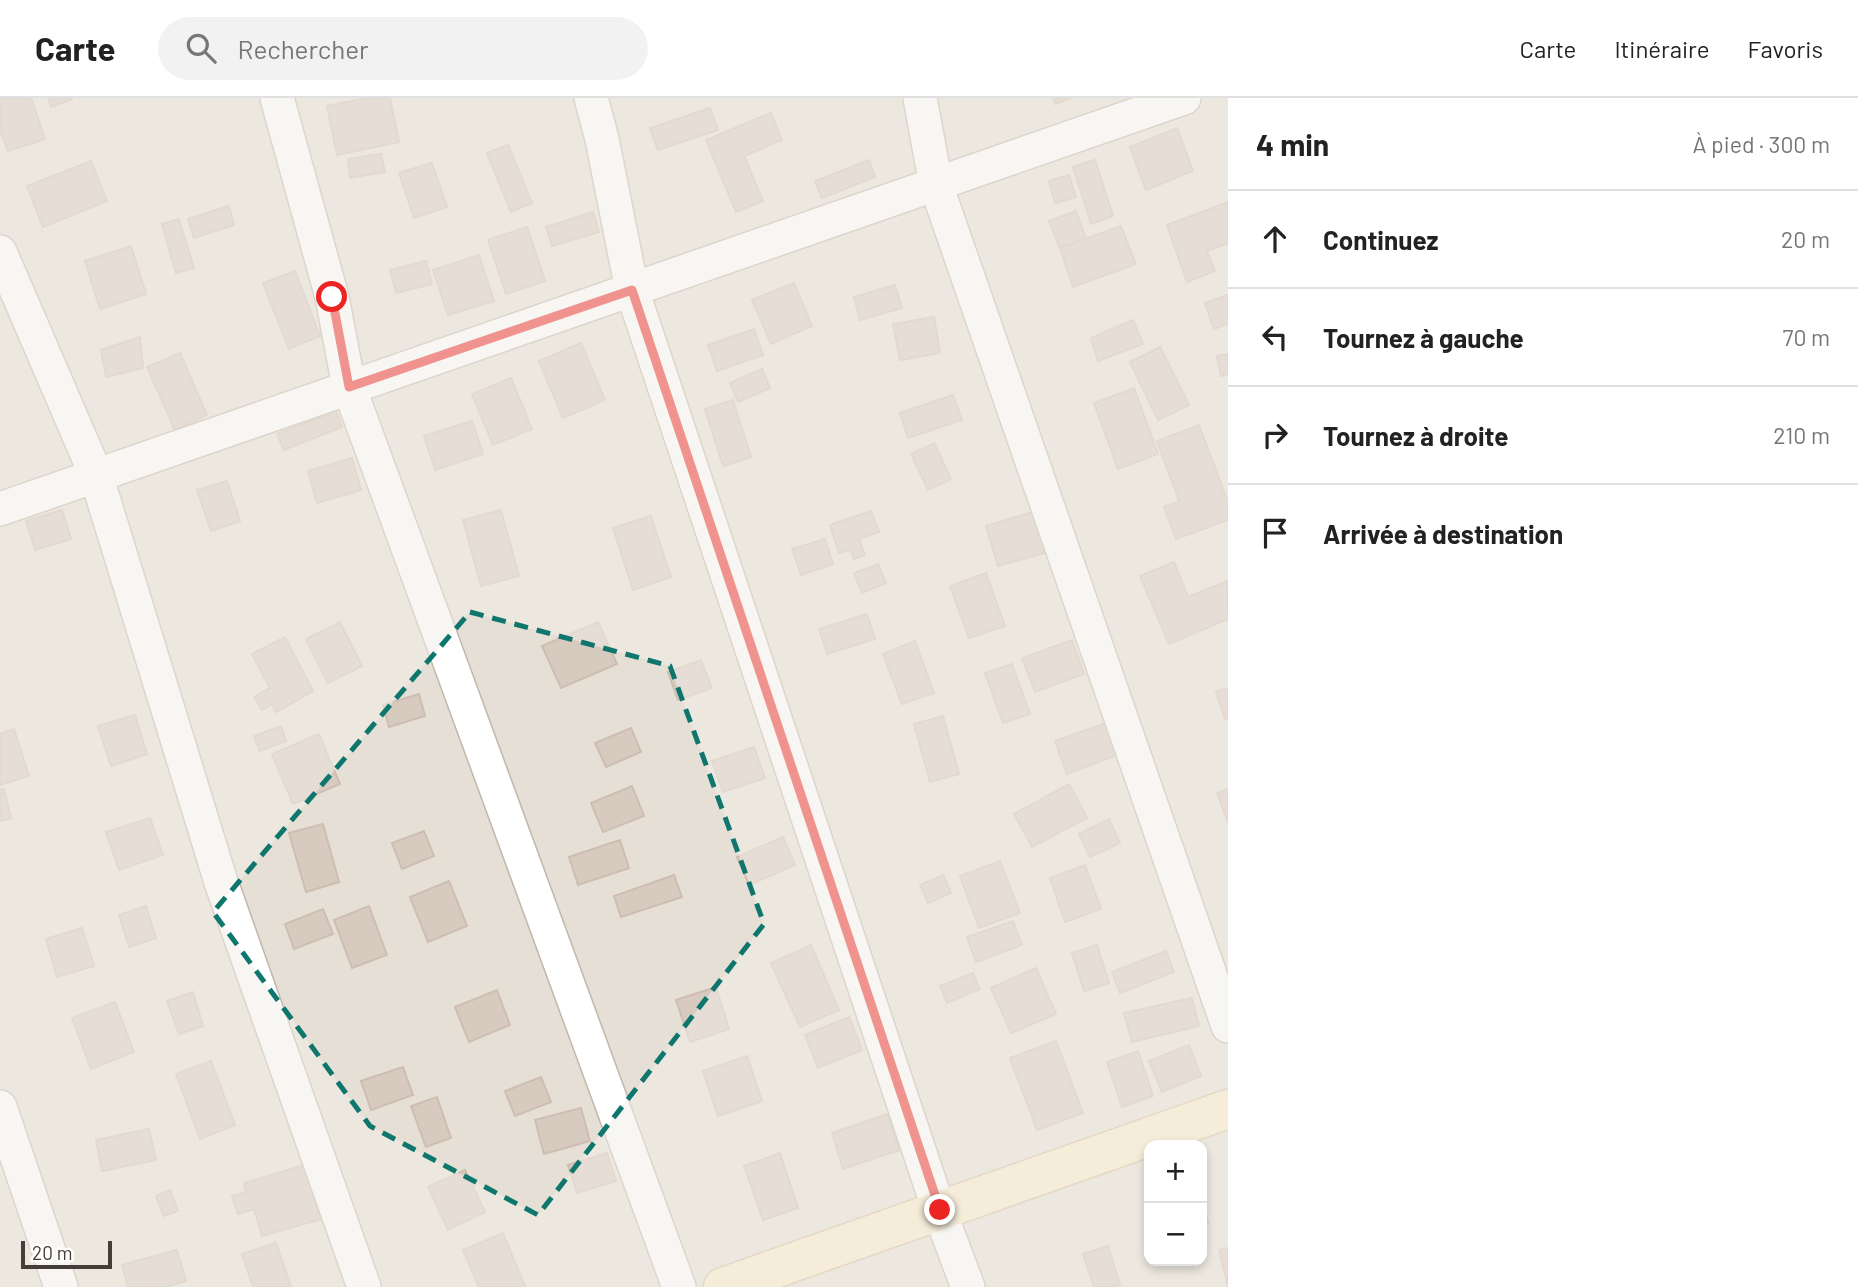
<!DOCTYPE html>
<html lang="fr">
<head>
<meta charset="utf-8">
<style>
  body { margin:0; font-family:Barlow,sans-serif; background:#f2f2f2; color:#222 }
  .controls { position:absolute; right:21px; bottom:21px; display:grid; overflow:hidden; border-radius:14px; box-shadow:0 4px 10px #0003 }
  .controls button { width:63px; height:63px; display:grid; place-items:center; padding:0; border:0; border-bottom:2px solid #e0e0e0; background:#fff; color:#222; font:35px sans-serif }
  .scale { position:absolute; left:21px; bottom:18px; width:91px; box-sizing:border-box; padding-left:7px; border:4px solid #453d37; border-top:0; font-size:19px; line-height:24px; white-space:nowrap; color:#453d37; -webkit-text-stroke:5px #fff; paint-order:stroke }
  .stop { position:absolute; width:21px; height:21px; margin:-16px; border:5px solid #ed2424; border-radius:50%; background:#fff }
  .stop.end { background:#ed2424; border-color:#fff; box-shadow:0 2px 7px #0008 }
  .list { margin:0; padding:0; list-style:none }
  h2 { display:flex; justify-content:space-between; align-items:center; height:91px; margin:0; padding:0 28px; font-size:30px }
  h2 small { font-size:23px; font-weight:400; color:#767676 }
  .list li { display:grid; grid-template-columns:46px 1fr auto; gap:21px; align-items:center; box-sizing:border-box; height:98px; padding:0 28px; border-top:2px solid #e0e0e0 }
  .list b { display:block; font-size:26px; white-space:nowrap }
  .list em { font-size:23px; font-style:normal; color:#767676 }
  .icon { flex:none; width:38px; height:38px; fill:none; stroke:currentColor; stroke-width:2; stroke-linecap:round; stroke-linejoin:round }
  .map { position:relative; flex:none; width:1228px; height:1189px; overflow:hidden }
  header { display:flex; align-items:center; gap:42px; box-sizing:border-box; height:98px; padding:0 35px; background:#fff; border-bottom:2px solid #e0e0e0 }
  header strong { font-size:33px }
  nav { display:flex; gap:38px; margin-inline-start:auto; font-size:24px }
  .search { width:490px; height:63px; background:#f2f2f2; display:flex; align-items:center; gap:18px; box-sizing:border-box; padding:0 24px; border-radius:38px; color:#767676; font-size:26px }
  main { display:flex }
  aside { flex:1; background:#fff }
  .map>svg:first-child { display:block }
  .residential { fill:#e6dfd6; fill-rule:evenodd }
  .building { fill:#d7cbc0; stroke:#cebeb1; stroke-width:2 }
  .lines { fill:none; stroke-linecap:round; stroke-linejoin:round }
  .street-casing { stroke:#c1b7ad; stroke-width:36 }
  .secondary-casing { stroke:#d3bc9c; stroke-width:41 }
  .street { stroke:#fff; stroke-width:33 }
  .secondary { stroke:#fbe8c9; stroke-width:38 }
  .route { stroke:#ed2424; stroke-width:9 }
  .marked { fill:none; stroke:#0f766e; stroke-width:5; stroke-dasharray:14 9; stroke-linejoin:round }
</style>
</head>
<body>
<header>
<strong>Carte</strong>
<div class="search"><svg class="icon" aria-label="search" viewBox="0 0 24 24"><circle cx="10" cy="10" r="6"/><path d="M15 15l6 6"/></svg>Rechercher</div>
<nav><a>Carte</a><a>Itinéraire</a><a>Favoris</a></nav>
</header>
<main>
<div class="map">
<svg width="1228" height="1189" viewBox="0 0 1228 1189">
  <rect width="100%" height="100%" fill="#f3eee7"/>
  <path class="residential" d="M0,0H1228V1189H0ZM1149,1047H1202V1163H1149Z"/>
  <g class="building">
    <path d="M0,0H31L45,41L8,53L0,32Z"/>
    <path d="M48,0H72V1L51,9Z"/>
    <path d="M366,0H390L399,44L337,57L327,8Z"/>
    <path d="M1053,0H1071L1055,6Z"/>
    <path d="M710,10L718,32L658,52L650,30Z"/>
    <path d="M771,15L782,42L744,58L763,103L736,114L706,42Z"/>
    <path d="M1177,30L1193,73L1146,92L1130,49Z"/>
    <path d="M508,47L532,105L511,114L487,55Z"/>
    <path d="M381,56L385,74L350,80L348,61Z"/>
    <path d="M869,62L875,79L822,100L815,83Z"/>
    <path d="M1095,62L1113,118L1091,126L1073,69Z"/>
    <path d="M91,63L107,103L43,129L27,88Z"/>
    <path d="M432,65L447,109L414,120L399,75Z"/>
    <path d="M1069,77L1076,99L1055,105L1049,83Z"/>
    <path d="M1228,104V145L1207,153L1215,173L1187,184L1167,127Z"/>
    <path d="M229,108L234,127L194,140L188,121Z"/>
    <path d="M1076,113L1086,141L1060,150L1049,123Z"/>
    <path d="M593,114L599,134L552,148L546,129Z"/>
    <path d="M179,121L194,170L176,175L162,126Z"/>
    <path d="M1121,128L1136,166L1073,189L1060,150Z"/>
    <path d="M527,129L545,183L506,196L488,142Z"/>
    <path d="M131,148L146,196L100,211L85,163Z"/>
    <path d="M479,157L494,203L448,217L433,172Z"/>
    <path d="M426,163L432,186L396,195L390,172Z"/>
    <path d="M295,173L320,238L289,251L263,185Z"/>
    <path d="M794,185L812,228L771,246L752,202Z"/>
    <path d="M895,187L902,210L860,222L854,199Z"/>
    <path d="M1228,197V226L1214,231L1205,205Z"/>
    <path d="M934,219L940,255L900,262L893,226Z"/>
    <path d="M1133,222L1143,246L1098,263L1091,240Z"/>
    <path d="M754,231L763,257L717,273L708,247Z"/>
    <path d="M140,239L143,270L106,279L101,252Z"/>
    <path d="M581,245L605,302L563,320L539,263Z"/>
    <path d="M1160,249L1189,307L1158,322L1130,264Z"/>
    <path d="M180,255L207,317L175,332L147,269Z"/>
    <path d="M1228,256V276L1221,278L1217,258Z"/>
    <path d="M762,271L770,290L738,304L730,285Z"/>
    <path d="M511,280L532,331L493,347L472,296Z"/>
    <path d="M1134,290L1158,356L1118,371L1094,305Z"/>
    <path d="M953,297L962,322L908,340L900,315Z"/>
    <path d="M733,302L751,359L723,368L705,311Z"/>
    <path d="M336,313L342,329L284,352L277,336Z"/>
    <path d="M472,323L483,356L435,372L424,338Z"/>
    <path d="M1199,327L1228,404V422L1176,441L1164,409L1179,403L1157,343Z"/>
    <path d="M934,345L951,381L928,392L911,356Z"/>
    <path d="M352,360L361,392L317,405L308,373Z"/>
    <path d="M227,383L240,423L211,433L197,392Z"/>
    <path d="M62,412L71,441L35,452L26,423Z"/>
    <path d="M501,412L519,478L481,488L463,422Z"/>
    <path d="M871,413L879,434L859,441L865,457L854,461L850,451L839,455L830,427Z"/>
    <path d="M1036,413L1048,454L998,468L986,428Z"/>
    <path d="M651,418L671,479L633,492L613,430Z"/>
    <path d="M825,441L833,466L801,477L792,451Z"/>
    <path d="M1174,464L1188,499L1227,483L1228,521L1169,546L1140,478Z"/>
    <path d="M878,466L886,485L862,495L854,475Z"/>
    <path d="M986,475L1005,528L969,540L950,488Z"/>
    <path d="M867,516L875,541L827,556L819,531Z"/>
    <path d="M340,524L362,568L328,585L306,541Z"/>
    <path d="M598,524L617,566L561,590L542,548Z"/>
    <path d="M285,539L313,593L276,614L272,606L262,612L254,599L270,590L252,556Z"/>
    <path d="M1072,542L1084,576L1035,594L1022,560Z"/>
    <path d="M915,543L934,595L902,606L883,556Z"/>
    <path d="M701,562L712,590L678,602L668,574Z"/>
    <path d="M1012,566L1030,616L1003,625L985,575Z"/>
    <path d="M1228,590V620L1225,621L1216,594Z"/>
    <path d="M419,596L425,618L389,629L383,607Z"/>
    <path d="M135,617L147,656L111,668L98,628Z"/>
    <path d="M943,618L959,676L930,684L914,626Z"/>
    <path d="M1106,625L1117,657L1067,676L1055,643Z"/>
    <path d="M281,628L286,643L260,653L254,638Z"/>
    <path d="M631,630L641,654L606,669L595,645Z"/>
    <path d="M14,631L29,678L0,687V636Z"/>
    <path d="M319,636L340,686L293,706L272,656Z"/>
    <path d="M754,649L765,680L723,694L712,663Z"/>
    <path d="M1069,686L1087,720L1032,749L1014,716Z"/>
    <path d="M632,688L644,718L603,734L591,705Z"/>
    <path d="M4,691L11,720L0,723V692Z"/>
    <path d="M1228,691V724L1217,695Z"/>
    <path d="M150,720L163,757L119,772L106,734Z"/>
    <path d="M1109,721L1120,745L1090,759L1079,736Z"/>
    <path d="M323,726L339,784L306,794L289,735Z"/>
    <path d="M424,733L434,758L402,771L392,745Z"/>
    <path d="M783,739L795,767L749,787L737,759Z"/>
    <path d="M620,742L629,770L578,787L569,759Z"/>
    <path d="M1000,763L1020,815L979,830L960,778Z"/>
    <path d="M1085,767L1101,811L1065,824L1050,780Z"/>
    <path d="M674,777L682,799L621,819L614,798Z"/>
    <path d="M943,777L951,795L928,805L920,787Z"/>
    <path d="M449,783L467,828L428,844L410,799Z"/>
    <path d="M146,808L156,840L129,849L119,817Z"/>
    <path d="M369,808L387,857L352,870L334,822Z"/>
    <path d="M323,811L333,836L294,851L285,826Z"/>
    <path d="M1013,823L1022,847L976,864L967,839Z"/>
    <path d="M82,830L94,868L57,879L46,841Z"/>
    <path d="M811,847L839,912L800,929L771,865Z"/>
    <path d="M1097,847L1109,885L1084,893L1072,855Z"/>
    <path d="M1166,853L1174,874L1120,895L1112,874Z"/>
    <path d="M1036,870L1056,916L1011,935L991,890Z"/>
    <path d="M973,875L980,891L947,905L940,888Z"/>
    <path d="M716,889L729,931L690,944L676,902Z"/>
    <path d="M497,892L510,927L469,944L455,909Z"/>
    <path d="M193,894L203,928L179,936L167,903Z"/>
    <path d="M1192,900L1199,928L1132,944L1124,915Z"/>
    <path d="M115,904L134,954L91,971L72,920Z"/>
    <path d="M849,919L862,952L818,970L805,937Z"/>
    <path d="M1056,943L1083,1015L1037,1032L1010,960Z"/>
    <path d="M1189,947L1201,978L1162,994L1149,963Z"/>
    <path d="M1138,953L1153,998L1122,1009L1107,964Z"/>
    <path d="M747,958L762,1003L718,1018L703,973Z"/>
    <path d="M211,963L235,1027L200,1041L176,976Z"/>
    <path d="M403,969L413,997L371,1012L361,983Z"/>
    <path d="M541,979L551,1004L515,1018L505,993Z"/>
    <path d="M437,999L451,1040L426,1049L411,1008Z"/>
    <path d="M581,1010L590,1043L544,1056L535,1022Z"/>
    <path d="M888,1016L899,1052L843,1071L832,1035Z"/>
    <path d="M149,1031L156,1062L102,1073L96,1042Z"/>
    <path d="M607,1055L616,1083L577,1095L568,1067Z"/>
    <path d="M780,1055L798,1110L763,1122L744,1068Z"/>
    <path d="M305,1067L321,1121L262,1138L254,1111L238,1116L232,1098L246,1094L244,1085Z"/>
    <path d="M465,1072L485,1114L448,1132L428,1089Z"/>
    <path d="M170,1092L178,1113L164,1118L156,1098Z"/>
    <path d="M1202,1102L1208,1125L1202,1126Z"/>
    <path d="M503,1135L525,1189H479L463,1152Z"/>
    <path d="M276,1145L291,1189H253L242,1156Z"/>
    <path d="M1108,1148L1120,1187L1113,1189H1094L1083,1156Z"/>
    <path d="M1228,1150V1189L1219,1152Z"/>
    <path d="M177,1152L186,1183L166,1189H128L122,1167Z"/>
  </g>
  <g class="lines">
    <defs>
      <g id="street">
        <path d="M277,0L332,199L349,289L679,1189"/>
        <path d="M591,0L602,41L632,192L939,1112L968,1189"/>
        <path d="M920,0L936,87L1228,928"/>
        <path d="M0,154L96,377L221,784L364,1189"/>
        <path d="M0,411L1184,0"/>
        <path d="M0,1009L61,1189"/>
      </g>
      <path id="secondary" d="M723,1189L1228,1011"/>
    </defs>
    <use href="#street" class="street-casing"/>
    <use href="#secondary" class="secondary-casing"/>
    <use href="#street" class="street"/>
    <use href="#secondary" class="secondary"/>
  </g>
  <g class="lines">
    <path class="route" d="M332,199L349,289L632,192L940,1112"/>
  </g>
  <path d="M0 0H1228V1189H0ZM470,514L670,568L764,826L538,1117L370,1028L213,814Z" fill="#f3eee7" fill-opacity=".55" fill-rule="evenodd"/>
  <path class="marked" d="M470,514L670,568L764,826L538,1117L370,1028L213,814Z"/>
</svg>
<div class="controls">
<button>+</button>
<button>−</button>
</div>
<div class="scale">20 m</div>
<div class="stop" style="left:332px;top:199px"></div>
<div class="stop end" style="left:940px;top:1112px"></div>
</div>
<aside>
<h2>4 min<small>À pied · 300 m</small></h2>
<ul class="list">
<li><svg class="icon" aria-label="ahead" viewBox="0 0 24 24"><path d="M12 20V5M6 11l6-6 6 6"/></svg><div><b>Continuez</b></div><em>20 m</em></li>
<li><svg class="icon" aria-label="left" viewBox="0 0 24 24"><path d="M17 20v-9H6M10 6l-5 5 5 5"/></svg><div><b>Tournez à gauche</b></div><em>70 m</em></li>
<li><svg class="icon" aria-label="right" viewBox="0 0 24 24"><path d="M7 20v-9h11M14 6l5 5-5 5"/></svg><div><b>Tournez à droite</b></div><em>210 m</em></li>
<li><svg class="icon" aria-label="arrive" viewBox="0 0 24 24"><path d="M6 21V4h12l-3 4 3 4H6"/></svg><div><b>Arrivée à destination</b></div></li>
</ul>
</aside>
</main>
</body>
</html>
